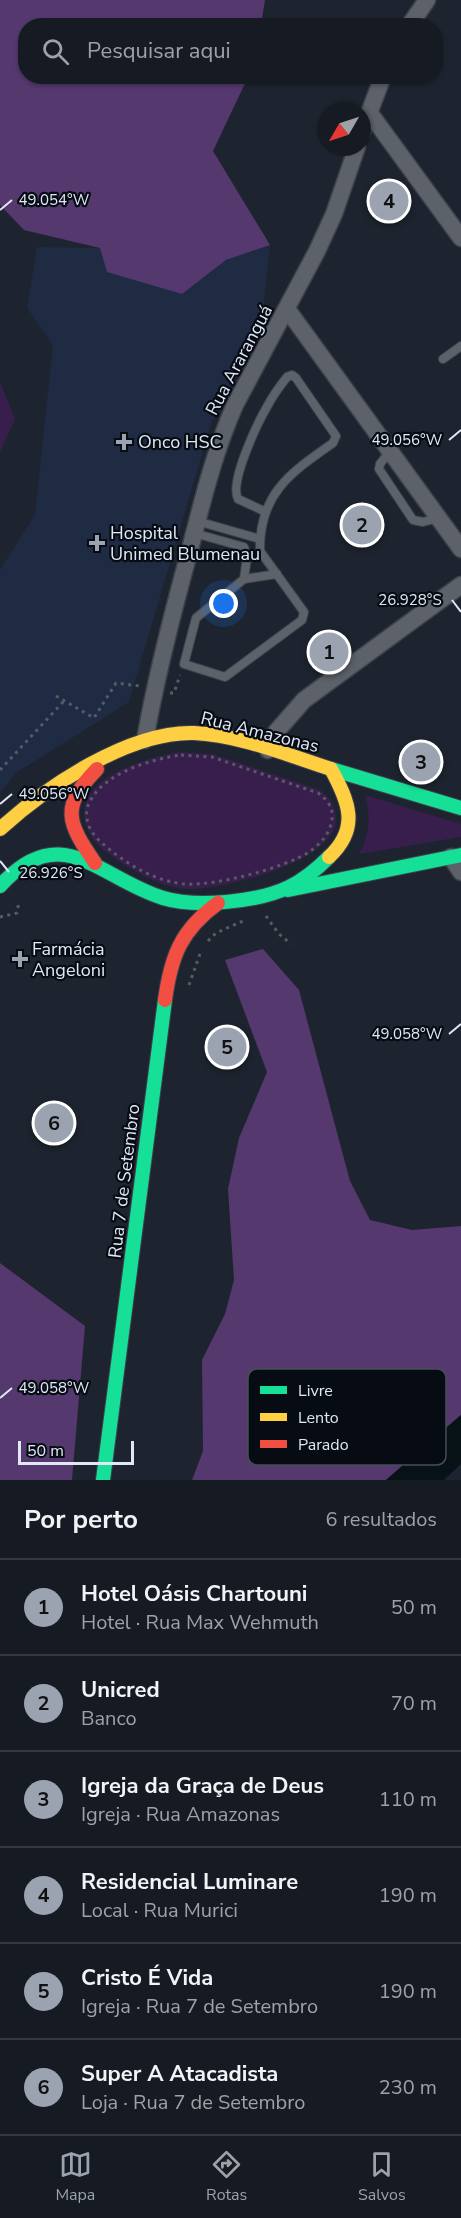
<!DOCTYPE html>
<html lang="pt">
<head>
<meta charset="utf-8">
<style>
  body { margin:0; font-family:"Nunito Sans",sans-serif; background:#1f242b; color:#f1f3f6 }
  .compass { position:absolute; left:317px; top:102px; width:54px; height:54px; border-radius:50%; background:#161b23; box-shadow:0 2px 4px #0004; rotate:231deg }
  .scale { position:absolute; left:18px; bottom:15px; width:116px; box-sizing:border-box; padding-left:6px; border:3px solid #e0e8f5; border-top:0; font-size:16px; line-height:21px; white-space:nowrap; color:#e0e8f5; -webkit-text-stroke:4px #070c14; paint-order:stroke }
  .you { position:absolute; left:224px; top:604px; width:21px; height:21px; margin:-15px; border:4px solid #fff; border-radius:50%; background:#1a73e8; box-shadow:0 0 0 9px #1a73e833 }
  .badge { display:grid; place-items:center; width:39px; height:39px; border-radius:50%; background:#9ca3b0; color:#111; font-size:20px; font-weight:700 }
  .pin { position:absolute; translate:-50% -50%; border:3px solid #fff; box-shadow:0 2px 6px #0006 }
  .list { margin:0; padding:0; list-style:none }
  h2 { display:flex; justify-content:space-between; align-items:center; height:78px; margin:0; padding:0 24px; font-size:26px }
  h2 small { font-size:20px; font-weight:400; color:#9ea1a6 }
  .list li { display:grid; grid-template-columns:39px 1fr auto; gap:18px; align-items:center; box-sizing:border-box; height:96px; padding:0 24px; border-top:2px solid #353941 }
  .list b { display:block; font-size:22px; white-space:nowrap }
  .list p { margin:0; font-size:20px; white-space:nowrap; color:#9ea1a6 }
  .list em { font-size:20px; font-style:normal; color:#9ea1a6 }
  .icon { flex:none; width:33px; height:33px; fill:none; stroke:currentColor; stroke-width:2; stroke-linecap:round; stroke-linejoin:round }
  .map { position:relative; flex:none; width:461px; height:1480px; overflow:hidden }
  .search { position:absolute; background:#161b23; box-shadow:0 2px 4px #0004; left:18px; right:18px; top:18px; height:66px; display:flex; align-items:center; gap:15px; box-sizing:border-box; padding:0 21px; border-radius:24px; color:#9ea1a6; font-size:22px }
  .sheet { height:654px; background:#161b23 }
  nav { display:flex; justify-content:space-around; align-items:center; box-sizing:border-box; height:84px; border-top:2px solid #353941; background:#161b23; font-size:16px; color:#9ea1a6 }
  nav a { display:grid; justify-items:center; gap:3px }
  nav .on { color:#9ca3b0 }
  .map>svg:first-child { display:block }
  .built { fill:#1e2b42 }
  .green { fill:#381e4d }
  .forest { fill:#55386e }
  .water { fill:#061216 }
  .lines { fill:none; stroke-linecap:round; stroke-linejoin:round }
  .lane-casing { stroke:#3d424b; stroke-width:10 }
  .street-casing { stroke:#3d424b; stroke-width:19 }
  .fast-casing { stroke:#3d424b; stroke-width:16 }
  .slow-casing { stroke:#3d424b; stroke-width:16 }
  .jam-casing { stroke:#3d424b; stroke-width:16 }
  .path { stroke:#565b64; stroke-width:3; stroke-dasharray:3 4.5; stroke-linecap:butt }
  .lane { stroke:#5d616a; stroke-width:8 }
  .street { stroke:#5d616a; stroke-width:16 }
  .fast { stroke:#16e098; stroke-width:14 }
  .slow { stroke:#ffcf43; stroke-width:14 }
  .jam { stroke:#f24e42; stroke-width:14 }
  .ticks { fill:none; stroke:#e0e8f5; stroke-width:2 }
  .poi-dot { fill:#9ca3b0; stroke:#070c14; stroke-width:2 }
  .labels { text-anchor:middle; stroke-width:4.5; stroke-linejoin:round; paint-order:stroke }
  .street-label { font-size:18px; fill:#e0e8f5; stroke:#070c14 }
  .poi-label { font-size:18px; fill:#e0e8f5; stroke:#070c14; text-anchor:start }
  .key { fill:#070c14; stroke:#484e58; stroke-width:1.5 }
  .key-label { font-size:16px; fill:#e0e8f5 }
  .ticks-label { font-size:15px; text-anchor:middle; fill:#e0e8f5; stroke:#070c14; stroke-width:4.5; stroke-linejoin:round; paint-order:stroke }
</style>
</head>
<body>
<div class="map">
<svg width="461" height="1480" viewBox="0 0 461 1480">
  <rect width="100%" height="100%" fill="#1e242f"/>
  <path class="built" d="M270,245L261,330L212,420L129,702L16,773L0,793V570L35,515L53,345L27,308L37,247L100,248L182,294L226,260Z"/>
  <g class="green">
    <path d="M0,382L15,419L0,452Z"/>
    <path d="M181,752L213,754L320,790C330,798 337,807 336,821C332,863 222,890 187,889C157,887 128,868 105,851C89,839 79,818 87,800C99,771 153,756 181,752Z"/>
    <path d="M365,795L461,824V837L359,854C370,834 371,817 365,795Z"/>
  </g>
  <g class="forest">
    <path d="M0,0H265L261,25L26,26V76L248,77L213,151L270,245L226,260L182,294L107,272L100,248L24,230L0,205Z"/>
    <path d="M263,949L299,990L350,1181L370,1220L412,1230L461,1226V1415L386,1480H192L203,1451L202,1360L225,1314L234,1280L228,1189L239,1138L267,1072L225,960Z"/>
    <path d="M0,1263L85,1326L72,1480H0Z"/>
  </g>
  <path class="water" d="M461,1415V1464L444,1480H386Z"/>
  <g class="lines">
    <defs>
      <g id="lane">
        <path d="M443,359L461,346"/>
        <path d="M390,451L380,464L379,469L413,520L423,522L438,518"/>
        <path d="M197,521L260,539"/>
        <path d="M194,533L244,547L247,557L244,579L196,618L184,664L225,677L302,620L304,612L260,551C259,494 290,473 333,443L336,436L296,378L292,375L287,377C280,386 273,395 268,405C258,422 229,482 238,499L266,512"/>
        <path d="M244,579L277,574"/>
      </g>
      <g id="street">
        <path d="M409,26L427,0"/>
        <path d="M369,112L461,238"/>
        <path d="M362,132L383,76"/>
        <path d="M287,309L461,549"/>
        <path d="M145,740C156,677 172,615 189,553C202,503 214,452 235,405L317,251L334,214L357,147"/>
        <path d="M268,750L276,732L304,700L461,585"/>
        <path d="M451,857L461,872"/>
      </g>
      <g id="fast">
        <path d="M331,769L461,808"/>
        <path d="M0,886C61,818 99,878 163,898C196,908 258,902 289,887C304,880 317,869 329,857"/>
        <path d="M288,890L461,855"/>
        <path d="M103,1480L165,1000"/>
      </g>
      <path id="slow" d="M0,829C46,787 129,731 194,733C240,735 287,755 331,769C349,802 360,828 329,857"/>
      <g id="jam">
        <path d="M95,863C67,822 60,807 97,769"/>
        <path d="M165,1000C171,956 181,930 218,903"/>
      </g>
    </defs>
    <use href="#lane" class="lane-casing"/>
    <use href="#street" class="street-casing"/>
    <use href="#fast" class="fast-casing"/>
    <use href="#slow" class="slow-casing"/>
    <use href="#jam" class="jam-casing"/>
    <g class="path">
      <path d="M170,693H174L180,675"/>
      <path d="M56,696L94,718L116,683L140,686"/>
      <path d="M181,755L212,757L318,793C329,801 335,810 331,824C328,836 319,845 309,852C284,868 215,886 186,884C155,882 124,863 101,842C88,831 81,813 92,798C108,772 152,759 181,755Z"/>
      <path d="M0,770L64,701"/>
      <path d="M266,916L279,934L291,944"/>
      <path d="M0,917L17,913L19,901"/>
      <path d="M208,941L216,933L243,921"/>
      <path d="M189,985L200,954"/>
    </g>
    <use href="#lane" class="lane"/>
    <use href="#street" class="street"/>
    <use href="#fast" class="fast"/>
    <use href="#slow" class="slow"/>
    <use href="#jam" class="jam"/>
  </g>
  <path class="ticks" d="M0,210L12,200M449,440L461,430M452,600L461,612M0,804L12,794M0,861L9,872M449,1034L461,1024M0,1398L12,1388"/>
  <g class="poi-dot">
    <path d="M121 433h6v6h6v6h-6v6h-6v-6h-6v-6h6z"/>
    <path d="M94 534h6v6h6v6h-6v6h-6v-6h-6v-6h6z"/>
    <path d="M17 950h6v6h6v6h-6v6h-6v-6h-6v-6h6z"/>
  </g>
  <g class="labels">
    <g class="street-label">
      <text transform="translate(239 360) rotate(-62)" y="6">Rua Araranguá</text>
      <text transform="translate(260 732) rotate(14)" y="6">Rua Amazonas</text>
      <text transform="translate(124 1181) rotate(-83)" y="6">Rua 7 de Setembro</text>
    </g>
    <g class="poi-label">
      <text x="138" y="448">Onco HSC</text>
      <text x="110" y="539">Hospital<tspan x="110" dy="21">Unimed Blumenau</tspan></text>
      <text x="32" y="955">Farmácia<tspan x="32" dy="21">Angeloni</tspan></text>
    </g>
  </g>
  <rect x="248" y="1369" width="198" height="96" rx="9" class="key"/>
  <rect x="260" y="1386" width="27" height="8" fill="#16e098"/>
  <rect x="260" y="1413" width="27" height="8" fill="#ffcf43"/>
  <rect x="260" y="1440" width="27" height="8" fill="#f24e42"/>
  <g class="key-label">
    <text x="298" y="1396">Livre</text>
    <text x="298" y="1423">Lento</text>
    <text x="298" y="1450">Parado</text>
  </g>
  <g class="ticks-label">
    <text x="54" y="205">49.054°W</text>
    <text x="407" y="445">49.056°W</text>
    <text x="410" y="605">26.928°S</text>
    <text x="54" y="799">49.056°W</text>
    <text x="51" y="878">26.926°S</text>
    <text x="407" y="1039">49.058°W</text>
    <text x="54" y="1393">49.058°W</text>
  </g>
</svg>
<svg class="compass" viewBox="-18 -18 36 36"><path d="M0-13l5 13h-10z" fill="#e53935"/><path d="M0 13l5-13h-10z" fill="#9ea1a6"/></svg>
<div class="scale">50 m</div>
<div class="you"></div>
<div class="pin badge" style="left:329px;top:652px">1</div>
<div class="pin badge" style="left:362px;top:525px">2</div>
<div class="pin badge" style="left:421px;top:762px">3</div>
<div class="pin badge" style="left:389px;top:201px">4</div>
<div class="pin badge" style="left:227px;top:1047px">5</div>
<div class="pin badge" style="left:54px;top:1123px">6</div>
<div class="search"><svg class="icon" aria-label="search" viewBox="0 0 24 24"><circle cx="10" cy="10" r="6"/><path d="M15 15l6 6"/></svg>Pesquisar aqui</div>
</div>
<section class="sheet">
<h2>Por perto<small>6 resultados</small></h2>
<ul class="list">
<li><span class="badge">1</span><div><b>Hotel Oásis Chartouni</b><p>Hotel · Rua Max Wehmuth</p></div><em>50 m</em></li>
<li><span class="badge">2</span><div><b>Unicred</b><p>Banco</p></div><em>70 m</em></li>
<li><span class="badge">3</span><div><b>Igreja da Graça de Deus</b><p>Igreja · Rua Amazonas</p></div><em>110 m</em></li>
<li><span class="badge">4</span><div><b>Residencial Luminare</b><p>Local · Rua Murici</p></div><em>190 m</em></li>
<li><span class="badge">5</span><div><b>Cristo É Vida</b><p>Igreja · Rua 7 de Setembro</p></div><em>190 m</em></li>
<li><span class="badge">6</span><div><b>Super A Atacadista</b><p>Loja · Rua 7 de Setembro</p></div><em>230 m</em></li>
</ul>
</section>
<nav>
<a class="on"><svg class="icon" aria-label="map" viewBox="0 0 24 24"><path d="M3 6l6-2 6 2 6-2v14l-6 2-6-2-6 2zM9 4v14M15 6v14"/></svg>Mapa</a>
<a><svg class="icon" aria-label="directions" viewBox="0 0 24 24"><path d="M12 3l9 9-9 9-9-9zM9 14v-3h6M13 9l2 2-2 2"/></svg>Rotas</a>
<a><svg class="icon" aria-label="saved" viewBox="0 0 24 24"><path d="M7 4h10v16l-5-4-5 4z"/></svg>Salvos</a>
</nav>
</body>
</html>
